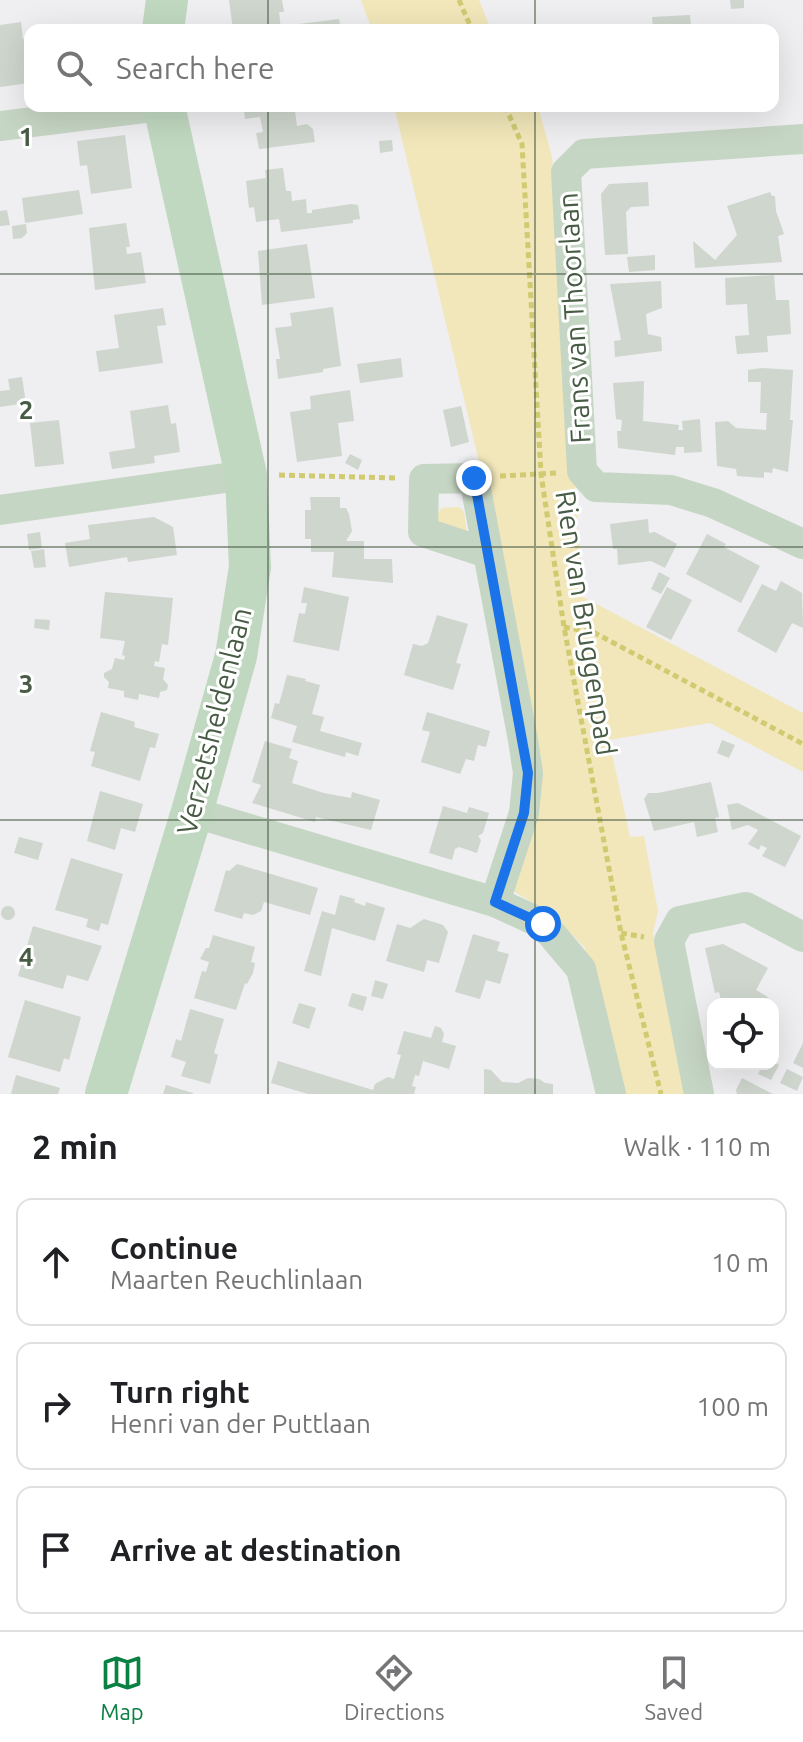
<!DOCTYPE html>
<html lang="en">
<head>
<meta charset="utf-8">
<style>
  body { margin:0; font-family:Ubuntu,sans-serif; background:#f2f2f2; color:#202124 }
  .controls { position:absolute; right:24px; bottom:24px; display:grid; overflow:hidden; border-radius:16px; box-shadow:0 8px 32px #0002 }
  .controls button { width:72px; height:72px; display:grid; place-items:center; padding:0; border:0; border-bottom:2px solid #e0e0e0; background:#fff; color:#202124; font:40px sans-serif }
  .stop { position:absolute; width:24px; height:24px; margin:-18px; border:6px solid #1a73e8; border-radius:50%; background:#fff }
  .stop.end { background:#1a73e8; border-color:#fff; box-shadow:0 2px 8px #0008 }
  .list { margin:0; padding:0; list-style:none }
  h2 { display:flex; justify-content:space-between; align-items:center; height:104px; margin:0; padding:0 32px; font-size:34px }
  h2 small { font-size:26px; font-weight:400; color:#757577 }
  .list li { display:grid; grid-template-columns:52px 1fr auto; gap:24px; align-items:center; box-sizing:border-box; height:128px; margin:0 16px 16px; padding:0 16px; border:2px solid #e0e0e0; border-radius:16px }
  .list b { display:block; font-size:30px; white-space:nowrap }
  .list p { margin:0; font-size:26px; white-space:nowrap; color:#757577 }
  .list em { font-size:26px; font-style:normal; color:#757577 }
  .icon { flex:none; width:44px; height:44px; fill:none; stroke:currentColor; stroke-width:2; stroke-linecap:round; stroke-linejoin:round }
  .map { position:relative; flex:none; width:803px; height:1094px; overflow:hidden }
  .search { position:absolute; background:#fff; box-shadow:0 8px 32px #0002; left:24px; right:24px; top:24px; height:88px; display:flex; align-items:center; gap:20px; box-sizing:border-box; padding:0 28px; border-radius:16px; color:#757577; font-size:30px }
  .sheet { height:536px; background:#fff }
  nav { display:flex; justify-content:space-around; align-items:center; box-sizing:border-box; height:112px; border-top:2px solid #e0e0e0; background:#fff; font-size:22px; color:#757577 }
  nav a { display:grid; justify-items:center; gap:4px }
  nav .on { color:#0b8043 }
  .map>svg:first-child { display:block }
  .green { fill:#f1e7ba }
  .building { fill:#ced6ce }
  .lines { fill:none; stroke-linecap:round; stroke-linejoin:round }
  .path { stroke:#d0ca71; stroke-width:5; stroke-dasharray:6 4; stroke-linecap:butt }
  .street { stroke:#c6d6c4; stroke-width:30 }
  .secondary { stroke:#c1d8c0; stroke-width:42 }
  .route { stroke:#1a73e8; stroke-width:10 }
  .grid { fill:none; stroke:#485c45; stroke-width:2; stroke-opacity:0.55 }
  .labels { text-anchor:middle; stroke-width:6; stroke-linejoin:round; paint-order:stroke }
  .street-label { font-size:28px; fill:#485c45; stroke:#fff }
  .grid-label { font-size:26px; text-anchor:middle; font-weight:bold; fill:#485c45; stroke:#fff; stroke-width:6; stroke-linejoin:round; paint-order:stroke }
</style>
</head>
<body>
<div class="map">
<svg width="803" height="1094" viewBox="0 0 803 1094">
  <rect width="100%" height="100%" fill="#efeef1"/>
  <g class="green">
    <path d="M361,0H479L489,25L516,26L517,30H372Z"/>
    <path d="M394,106H538L552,157L583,597L803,713V772L710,723L609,740L630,837L644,836L658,911L653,933L685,1094H622L585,948L552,914L513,891L538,796L481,470Z"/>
    <path d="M459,507L464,512L467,533L439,530L437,514L442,508Z"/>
  </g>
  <g class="building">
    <path d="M229,0H282L284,12H279L281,30H233Z"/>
    <path d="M730,0H744V8L731,9Z"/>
    <path d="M690,15L691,26L653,29L652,17Z"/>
    <path d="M339,19L341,30H300L299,24Z"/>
    <path d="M21,22L23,39L28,38L30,54V60L26,61L29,83L0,87V25Z"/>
    <path d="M240,106H281L286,112L295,111L297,126L307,124L313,129L315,142L259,149L256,133L263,132L260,117L245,119L244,110H241Z"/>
    <path d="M125,135L132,188L91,194L87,165L80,166L77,141Z"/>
    <path d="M392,140L393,151L380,153L379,141Z"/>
    <path d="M283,168L286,191H291L292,201L306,199L307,213H312V210L351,204L358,205L360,219L353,220V223L281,232L279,219L256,222L254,207L249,208L246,181L266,178L265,170Z"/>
    <path d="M648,182L649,206L631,207L626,212L628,254L605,255L601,194L609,184Z"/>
    <path d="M79,190L83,214L25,223L22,198Z"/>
    <path d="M770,192L772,196H775L776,211L784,234L778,236L782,262L695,268L693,241L715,260L737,235L727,206Z"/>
    <path d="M7,210L10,225L0,226V211Z"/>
    <path d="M126,223L130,247H126L127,254L141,252L146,283L95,290L89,228Z"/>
    <path d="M26,224L27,233L22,238L13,239L12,226Z"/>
    <path d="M307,244L315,298L262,305L258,251Z"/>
    <path d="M655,255V270L629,272L627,257Z"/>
    <path d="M774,275L776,300H789L791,334L767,336L768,352L737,354L735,336L749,335L747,304L726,305L725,278Z"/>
    <path d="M661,281L662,308L646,314L648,334L661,337L662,351L615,357L614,341L621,340L610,284Z"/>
    <path d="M333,307L341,366L323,369V372L278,379L276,359H280L275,328L292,326L290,313Z"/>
    <path d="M163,308L166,325L157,326L163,363L99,372L96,351L119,348L114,315Z"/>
    <path d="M401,358L403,377L360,383L357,364Z"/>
    <path d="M762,368L793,370L790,420H793L788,472L773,468L772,473L764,472V478L737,476L736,469L717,466L715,422L728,421L736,428L766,430L767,413H760L761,382H748V370Z"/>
    <path d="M22,377L26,403L0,407V391L10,390L8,379Z"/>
    <path d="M644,381L643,421L679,425L678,430H683L682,421L700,419L702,452L684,453V447H676L675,455L618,448L617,431H621L622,420L616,419L613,383Z"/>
    <path d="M350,390L354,421L338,423L342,456L297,462L290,412L311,409L310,396Z"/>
    <path d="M168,405L171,424L176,423L180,452L154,456L155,463L112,469L109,452L135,448L130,411Z"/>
    <path d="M461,406L469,442L451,447L443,410Z"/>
    <path d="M59,420L64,464L35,467L30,423Z"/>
    <path d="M350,454L362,460L358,470L345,463Z"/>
    <path d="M310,497H340V508H346L349,514L352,531L346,541H364V559H392L393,583L332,577L334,552H311V539H305V510H311Z"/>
    <path d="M154,517L173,527L177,555L128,562L127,557L69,567L65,543L90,539L88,525Z"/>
    <path d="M648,519L649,533L655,532L677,544L665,568L651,561L618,565L617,549H613L610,524Z"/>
    <path d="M40,532L42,548L29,550L27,534Z"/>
    <path d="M707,534L726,544L724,547L760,566L741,603L686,574Z"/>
    <path d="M44,549L46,567L34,568L31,551Z"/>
    <path d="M659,572L670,578L661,594L651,589Z"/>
    <path d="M781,581L802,593L803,628L792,623L776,653L737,631L762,584L776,591Z"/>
    <path d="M304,587L349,597L339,651L293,642L299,613L305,614L307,603H301Z"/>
    <path d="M667,587L692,600L671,640L646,627Z"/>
    <path d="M105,592L173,598L168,645L162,644L159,662L155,661L154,666L165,668L163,679L168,685L167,690L160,692L159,698L139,694L138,700L124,697V691L108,688L109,682L104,677V673L112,669L115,658L124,660L125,656L122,655L125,641L100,638Z"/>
    <path d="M437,615L468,624L456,663L461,664L453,690L404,675L413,644L422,646L428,643Z"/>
    <path d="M35,619L50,620L49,630L34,628Z"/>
    <path d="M287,675L306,679L305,681L320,685L312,714L324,717L320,731L362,743L358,756L346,752L345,757L292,742L297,726L271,718L275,703L279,704Z"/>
    <path d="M101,712L135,722L134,727L159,734L155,748L150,747L140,781L91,766L95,752L90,751Z"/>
    <path d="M427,712L490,731L486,747L478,745L474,761L466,759L460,774L421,762L430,732L422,730Z"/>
    <path d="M722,740L735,745L729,758L717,753Z"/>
    <path d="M265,741L292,749L289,758L298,761L292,783L324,793L351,798L352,792L380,800L371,830L316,817L315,822L252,803L261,785L252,782Z"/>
    <path d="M711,782L719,817L715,818L718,832L697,837L694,822L654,831L644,799L648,793H658Z"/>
    <path d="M100,791L143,804L135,832L121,828L115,850L87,841Z"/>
    <path d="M738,803L801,836L785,867L762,856L767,848L761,845L759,850L748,844L758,830L748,825L732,830L727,805Z"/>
    <path d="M443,806L467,813L469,807L489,813L483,833L478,836L481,840L477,853L459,847L455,849L452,860L429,853Z"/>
    <path d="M19,837L43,843L38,860L14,853Z"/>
    <path d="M71,858L123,874L108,925L101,923L99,931L86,927L88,919L55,910Z"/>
    <path d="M237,864L318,888L310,915L264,902L261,911L253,915L244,913L242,919L214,911L226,870L229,871Z"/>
    <path d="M340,895L355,899L354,902L365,906L366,902L385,908L375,941L332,928L321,976L304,971L322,911L335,915Z"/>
    <circle cx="8" cy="913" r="7"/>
    <path d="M424,919L443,925L448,932L439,963L427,960L424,972L386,961L397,924L410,928Z"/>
    <path d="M33,926L102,946L88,981L67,975L63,989L18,976Z"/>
    <path d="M473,934L500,942L497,951L509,954L500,984L486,980L480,999L455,992Z"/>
    <path d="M213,935L255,947L251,962L255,963L253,973L247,984L245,983L236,1010L194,998L202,971L206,972L209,962L200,959L206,948H209Z"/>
    <path d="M723,944L768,968L756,990L768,997L764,1004H722L719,992L715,993L705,948Z"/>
    <path d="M375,980L388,984L383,999L371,996Z"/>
    <path d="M352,993L367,997L363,1011L348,1006Z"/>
    <path d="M25,1000L81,1017L69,1060L64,1058L60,1072L8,1057Z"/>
    <path d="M299,1003L316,1008L309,1029L292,1023Z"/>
    <path d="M190,1009L224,1019L214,1053L218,1055L210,1084L181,1076L186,1062L171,1057L176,1039L181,1041Z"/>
    <path d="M435,1026L441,1028L444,1034L442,1042L456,1046L449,1069L423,1061L419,1076L415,1075L412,1086L416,1087L414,1094H308L271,1083L278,1061L373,1090L375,1084L388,1077L394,1079L401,1055L397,1054L404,1031L431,1038Z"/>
    <path d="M803,1043V1068L793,1063Z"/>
    <path d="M773,1062L779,1065L771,1080L758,1074L763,1064Z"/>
    <path d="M484,1069L491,1070L502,1082L518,1083L528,1078L539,1079L545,1083L553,1084V1094H484Z"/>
    <path d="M787,1069L803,1077L797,1091L780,1083Z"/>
    <path d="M16,1075L60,1088L58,1094H11Z"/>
    <path d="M742,1078L761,1088L773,1094H737L736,1090Z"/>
    <path d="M166,1085L193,1093V1094H163Z"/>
  </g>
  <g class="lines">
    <g class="path">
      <path d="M459,0L472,30"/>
      <path d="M505,106L522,144L541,474L564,627L621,933L661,1094"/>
      <path d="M279,475L397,478"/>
      <path d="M500,476L557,473"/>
      <path d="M564,627L595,633L803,744"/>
      <path d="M621,933L644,937"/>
    </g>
    <g class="street">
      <path d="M0,126L160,106"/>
      <path d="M803,139L584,154L566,172L582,471L596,487L671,490L713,503L803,544"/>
      <path d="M0,510L246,475"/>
      <path d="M487,553L423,532L424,479L474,478L523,740L528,773L524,813L495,902"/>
      <path d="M192,812L495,902L543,924L581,969L611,1094"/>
      <path d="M699,1094L669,941L680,921L746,907L803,937"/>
    </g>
    <g class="secondary">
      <path d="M163,30L167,0"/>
      <path d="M106,1094L192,812L236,656L250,567L246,475L164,106"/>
    </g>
  </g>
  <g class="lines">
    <path class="route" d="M474,478L528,773L524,813L495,902L543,924"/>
  </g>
  <path class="grid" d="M268,0V30M535,0V30M268,106V1094M535,106V1094M0,274H803M0,547H803M0,820H803"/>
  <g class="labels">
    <g class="street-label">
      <text transform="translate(574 318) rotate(-93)" y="10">Frans van Thoorlaan</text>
      <text transform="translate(586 623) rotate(81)" y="10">Rien van Bruggenpad</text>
      <text transform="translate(214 721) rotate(-76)" y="10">Verzetsheldenlaan</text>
    </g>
  </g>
  <g class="grid-label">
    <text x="26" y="146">1</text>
    <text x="26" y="419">2</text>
    <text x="26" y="693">3</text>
    <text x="26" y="966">4</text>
  </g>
</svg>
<div class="controls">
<button><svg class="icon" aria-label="locate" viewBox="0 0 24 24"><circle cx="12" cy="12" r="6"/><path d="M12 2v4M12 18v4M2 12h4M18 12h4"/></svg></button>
</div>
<div class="stop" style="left:543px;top:924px"></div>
<div class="stop end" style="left:474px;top:478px"></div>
<div class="search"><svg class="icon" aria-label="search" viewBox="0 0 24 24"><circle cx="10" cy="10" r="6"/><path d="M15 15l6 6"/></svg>Search here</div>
</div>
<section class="sheet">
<h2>2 min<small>Walk · 110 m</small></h2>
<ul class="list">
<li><svg class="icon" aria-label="ahead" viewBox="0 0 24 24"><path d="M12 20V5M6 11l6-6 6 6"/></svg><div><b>Continue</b><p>Maarten Reuchlinlaan</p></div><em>10 m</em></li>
<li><svg class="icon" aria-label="right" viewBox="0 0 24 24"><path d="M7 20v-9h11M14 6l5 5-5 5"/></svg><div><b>Turn right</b><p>Henri van der Puttlaan</p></div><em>100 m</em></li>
<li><svg class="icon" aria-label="arrive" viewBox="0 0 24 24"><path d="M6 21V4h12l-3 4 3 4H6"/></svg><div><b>Arrive at destination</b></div></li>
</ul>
</section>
<nav>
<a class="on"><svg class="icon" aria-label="map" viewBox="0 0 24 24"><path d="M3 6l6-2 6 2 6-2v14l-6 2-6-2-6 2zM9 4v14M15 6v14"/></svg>Map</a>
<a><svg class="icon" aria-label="directions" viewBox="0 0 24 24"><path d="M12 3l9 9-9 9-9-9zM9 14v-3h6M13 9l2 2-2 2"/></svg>Directions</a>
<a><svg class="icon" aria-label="saved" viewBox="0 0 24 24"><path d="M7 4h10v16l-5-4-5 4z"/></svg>Saved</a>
</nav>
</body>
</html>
